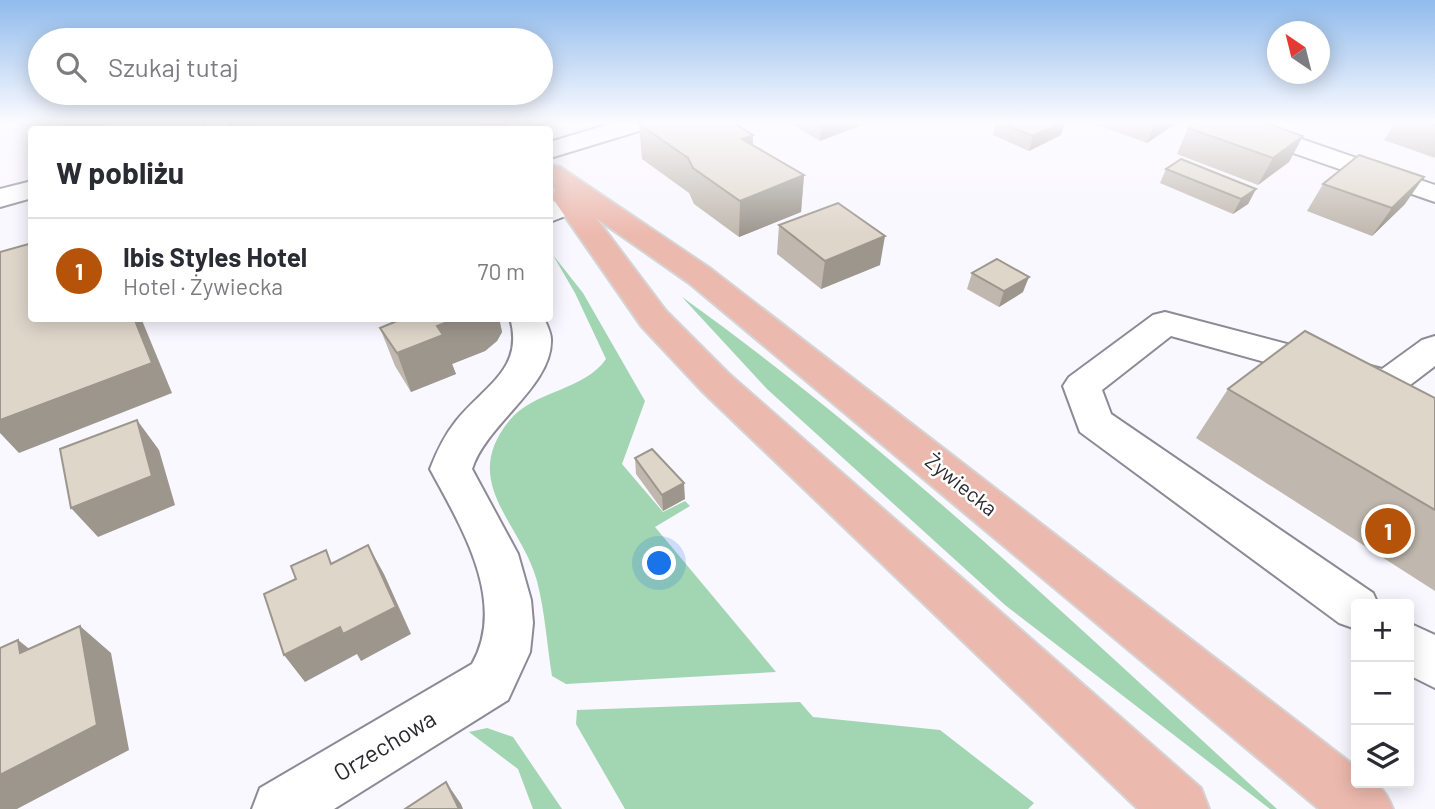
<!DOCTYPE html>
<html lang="pl">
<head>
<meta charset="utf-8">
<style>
  body { margin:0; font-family:Barlow,sans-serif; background:#f7f7f7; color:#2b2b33 }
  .controls { position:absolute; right:21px; bottom:21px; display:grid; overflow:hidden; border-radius:7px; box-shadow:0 4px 18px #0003 }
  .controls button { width:63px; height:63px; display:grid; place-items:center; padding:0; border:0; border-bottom:2px solid #e1e1e2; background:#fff; color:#2b2b33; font:35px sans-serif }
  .compass { position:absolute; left:1267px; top:21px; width:63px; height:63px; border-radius:50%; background:#fff; box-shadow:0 4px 18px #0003; rotate:325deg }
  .you { position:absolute; left:660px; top:564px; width:24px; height:24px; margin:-18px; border:5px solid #fff; border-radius:50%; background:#1a73e8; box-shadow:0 0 0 10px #1a73e833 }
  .badge { display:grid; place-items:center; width:46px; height:46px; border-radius:50%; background:#b45309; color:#fff; font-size:23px; font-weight:700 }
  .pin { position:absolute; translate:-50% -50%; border:4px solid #fff; box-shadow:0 2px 7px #0006 }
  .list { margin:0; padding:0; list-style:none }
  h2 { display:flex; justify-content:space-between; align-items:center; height:91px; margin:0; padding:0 28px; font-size:30px }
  h2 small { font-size:23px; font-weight:400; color:#7c7c81 }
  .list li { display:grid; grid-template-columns:46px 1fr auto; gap:21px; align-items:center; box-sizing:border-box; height:105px; padding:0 28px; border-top:2px solid #e1e1e2 }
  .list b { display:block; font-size:26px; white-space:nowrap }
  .list p { margin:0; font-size:23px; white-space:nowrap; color:#7c7c81 }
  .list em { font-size:23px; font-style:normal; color:#7c7c81 }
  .icon { flex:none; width:38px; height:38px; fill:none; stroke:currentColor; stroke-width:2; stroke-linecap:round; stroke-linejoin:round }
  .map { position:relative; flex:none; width:1435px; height:809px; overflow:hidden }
  .search { position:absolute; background:#fff; box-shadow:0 4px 18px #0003; left:28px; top:28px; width:525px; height:77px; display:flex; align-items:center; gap:18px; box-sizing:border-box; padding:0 24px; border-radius:38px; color:#7c7c81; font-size:26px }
  .panel { position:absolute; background:#fff; box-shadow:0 4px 18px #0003; left:28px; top:126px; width:525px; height:196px; border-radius:7px }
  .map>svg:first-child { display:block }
  .green { fill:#a2d5b1 }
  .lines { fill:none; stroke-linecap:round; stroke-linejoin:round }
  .minor-casing { stroke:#8d8a96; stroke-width:4 }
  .major-casing { stroke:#d5d4d5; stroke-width:4 }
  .minor { fill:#fff; fill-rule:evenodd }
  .major { fill:#ecb9ae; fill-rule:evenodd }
  .wall { fill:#c0b8ae }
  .shaded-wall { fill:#9c968d }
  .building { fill:#dfd6ca; stroke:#9c968d; stroke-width:2 }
  .labels { text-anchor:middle; stroke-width:5; stroke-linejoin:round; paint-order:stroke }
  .street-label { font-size:21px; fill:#2b292e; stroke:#fff }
  .near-street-label { font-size:24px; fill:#2b292e; stroke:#fff }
</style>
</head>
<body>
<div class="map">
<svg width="1435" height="809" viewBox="0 0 1435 809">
  <rect width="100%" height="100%" fill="#f9f7ff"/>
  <g class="green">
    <path d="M553,255L583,293L645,401L622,464L663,512L685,501L690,506L655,527L776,672L566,684L552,676C547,645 545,612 537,581C521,522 459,483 509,421C534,390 584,391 606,359L575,293Z"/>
    <path d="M682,297C893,448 1085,634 1277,809H1270L1005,605L767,389Z"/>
    <path d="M800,702L813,717L940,730L1034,803L1028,809H625L576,724L577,710Z"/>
    <path d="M487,728L513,737L562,809H533L518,769L469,732Z"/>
  </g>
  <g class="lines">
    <defs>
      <g id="minor">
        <path d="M204,122H228L232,130H207Z"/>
        <path d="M251,122H290L280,130H240Z"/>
        <path d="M616,122H655L652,127L550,158V142Z"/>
        <path d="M1215,122H1252L1435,185V202L1218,127Z"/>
        <path d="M32,181V198L0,207V189Z"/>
        <path d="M571,195L581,198L585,204L581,210L550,222V203Z"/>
        <path d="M1165,312L1382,369L1422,340L1435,336V366L1401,392L1388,396L1171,336L1102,390L1111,414L1373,593L1378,604H1356V629L1339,623L1080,432L1063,386L1069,377L1153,315Z"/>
        <path d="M510,318H544C547,325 551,333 551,339C553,386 486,424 472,469L518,554L531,600L533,623L530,652L508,700L334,809H252L260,788L472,664C508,601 460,525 430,469C437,451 444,436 456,421C484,386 525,369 510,318Z"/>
        <path d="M1409,623L1435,635V688L1409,675Z"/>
      </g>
      <g id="major">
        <path d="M477,122H504L510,130H483Z"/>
        <path d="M550,165L560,167L711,269L1356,767V783C1380,783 1384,787 1393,809H1319L689,283L596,218L666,311L728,373L1201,788L1209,809H1138L702,391L642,327L551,196L556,190L550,185Z"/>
      </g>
    </defs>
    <use href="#minor" class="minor-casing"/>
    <use href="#major" class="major-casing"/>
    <use href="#minor" class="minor"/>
    <use href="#major" class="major"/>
  </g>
  <g class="wall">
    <path d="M788,122H859V126L820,141Z"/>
    <path d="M996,122H1065L1061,135L1029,151L993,135Z"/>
    <path d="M1090,122H1178L1147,143Z"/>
    <path d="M1395,122H1435V158L1384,140Z"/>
    <path d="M639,124L753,135V145L804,175L801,212L739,237L694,204L689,193L642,159Z"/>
    <path d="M1188,128L1303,136L1289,162L1258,185L1177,154Z"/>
    <path d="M1166,169L1256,189L1248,204L1233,214L1160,183Z"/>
    <path d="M1323,184L1405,204L1372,236L1307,211Z"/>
    <path d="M779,225L880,265L821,289L777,254Z"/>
    <path d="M972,273L1023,292L999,307L967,289Z"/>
    <path d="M402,318H499L502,332L497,341L485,351L452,364L456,374L411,392L395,366L380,328Z"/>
    <path d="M1228,389L1435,398V591L1196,438Z"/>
    <path d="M635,458L685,499L663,511L636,474Z"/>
  </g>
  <g class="shaded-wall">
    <path d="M62,122H121L89,130H66Z"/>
    <path d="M833,122H859V126L820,141L821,126Z"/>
    <path d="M1062,122H1065L1061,135L1029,151L1033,136Z"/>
    <path d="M1156,122H1178L1147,143Z"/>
    <path d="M753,135L752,169L742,139Z"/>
    <path d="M1303,136L1289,162L1258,185L1273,158Z"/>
    <path d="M804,175L801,212L739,237L740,201Z"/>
    <path d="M1424,177L1405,204L1372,236L1392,208Z"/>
    <path d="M1256,189L1248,204L1233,214L1241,199Z"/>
    <path d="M885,236L880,265L821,289L825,261Z"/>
    <path d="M1029,277L1023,292L999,307L1004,291Z"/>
    <path d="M134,318H141L172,393L19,453L0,433V420Z"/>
    <path d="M458,318H499L502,332L497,341L485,351L452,364L456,374L411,392L397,353L437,326Z"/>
    <path d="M137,420L159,450L175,505L98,537L71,508Z"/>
    <path d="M684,483L685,499L663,511L662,495Z"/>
    <path d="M368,545L384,574L411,634L361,661L357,654L305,682L284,655Z"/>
    <path d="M80,626L111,653L129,750L17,809H0V775Z"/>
    <path d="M18,640L51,666L20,653Z"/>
    <path d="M446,782L461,804L463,809H459Z"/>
  </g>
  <g class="building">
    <path d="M646,122H732L753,135L742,139L804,175L740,201L693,168L688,158L639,124Z"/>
    <path d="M814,122H833L821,126Z"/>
    <path d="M999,122H1062L1033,136Z"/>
    <path d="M1197,122H1263L1303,136L1273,158L1188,128Z"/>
    <path d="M1424,122H1435V126Z"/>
    <path d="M1359,155L1424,177L1392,208L1323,184Z"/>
    <path d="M1181,159L1256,189L1241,199L1166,169Z"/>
    <path d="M838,203L885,236L825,261L779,225Z"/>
    <path d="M32,243V318H134L152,363L0,420V252Z"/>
    <path d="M997,259L1029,277L1004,291L972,273Z"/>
    <path d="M404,318H458L437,326L443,335L397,353L380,328Z"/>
    <path d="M1305,331L1435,398V510L1228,389Z"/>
    <path d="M137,420L152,476L71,508L60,449Z"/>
    <path d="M652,449L684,483L662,495L635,458Z"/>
    <path d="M368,545L396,607L343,634L340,627L284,655L264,594L296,579L291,566L326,550L331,564Z"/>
    <path d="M80,626L97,725L0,775V648L18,640L20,653Z"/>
    <path d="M446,782L459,809H405Z"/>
  </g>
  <linearGradient id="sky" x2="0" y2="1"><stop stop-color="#90bbec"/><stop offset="0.52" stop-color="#fcfbff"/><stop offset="1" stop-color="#fcfbff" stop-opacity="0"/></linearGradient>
  <rect width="1435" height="235" fill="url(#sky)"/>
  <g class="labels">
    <g class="street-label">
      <text transform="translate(961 485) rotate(39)" y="7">Żywiecka</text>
    </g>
    <g class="near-street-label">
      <text transform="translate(385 746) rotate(-31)" y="8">Orzechowa</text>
    </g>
  </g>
</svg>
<div class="controls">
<button>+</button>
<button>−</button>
<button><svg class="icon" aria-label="layers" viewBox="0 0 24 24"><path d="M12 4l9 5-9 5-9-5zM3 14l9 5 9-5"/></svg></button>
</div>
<svg class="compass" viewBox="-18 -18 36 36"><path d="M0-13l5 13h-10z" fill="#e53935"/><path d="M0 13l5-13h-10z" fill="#7c7c81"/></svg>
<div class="you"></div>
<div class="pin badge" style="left:1388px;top:531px">1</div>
<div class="search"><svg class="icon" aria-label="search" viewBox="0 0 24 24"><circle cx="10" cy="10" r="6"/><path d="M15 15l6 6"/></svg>Szukaj tutaj</div>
<section class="panel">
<h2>W pobliżu<small></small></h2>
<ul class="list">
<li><span class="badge">1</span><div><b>Ibis Styles Hotel</b><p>Hotel · Żywiecka</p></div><em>70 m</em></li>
</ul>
</section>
</div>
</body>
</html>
